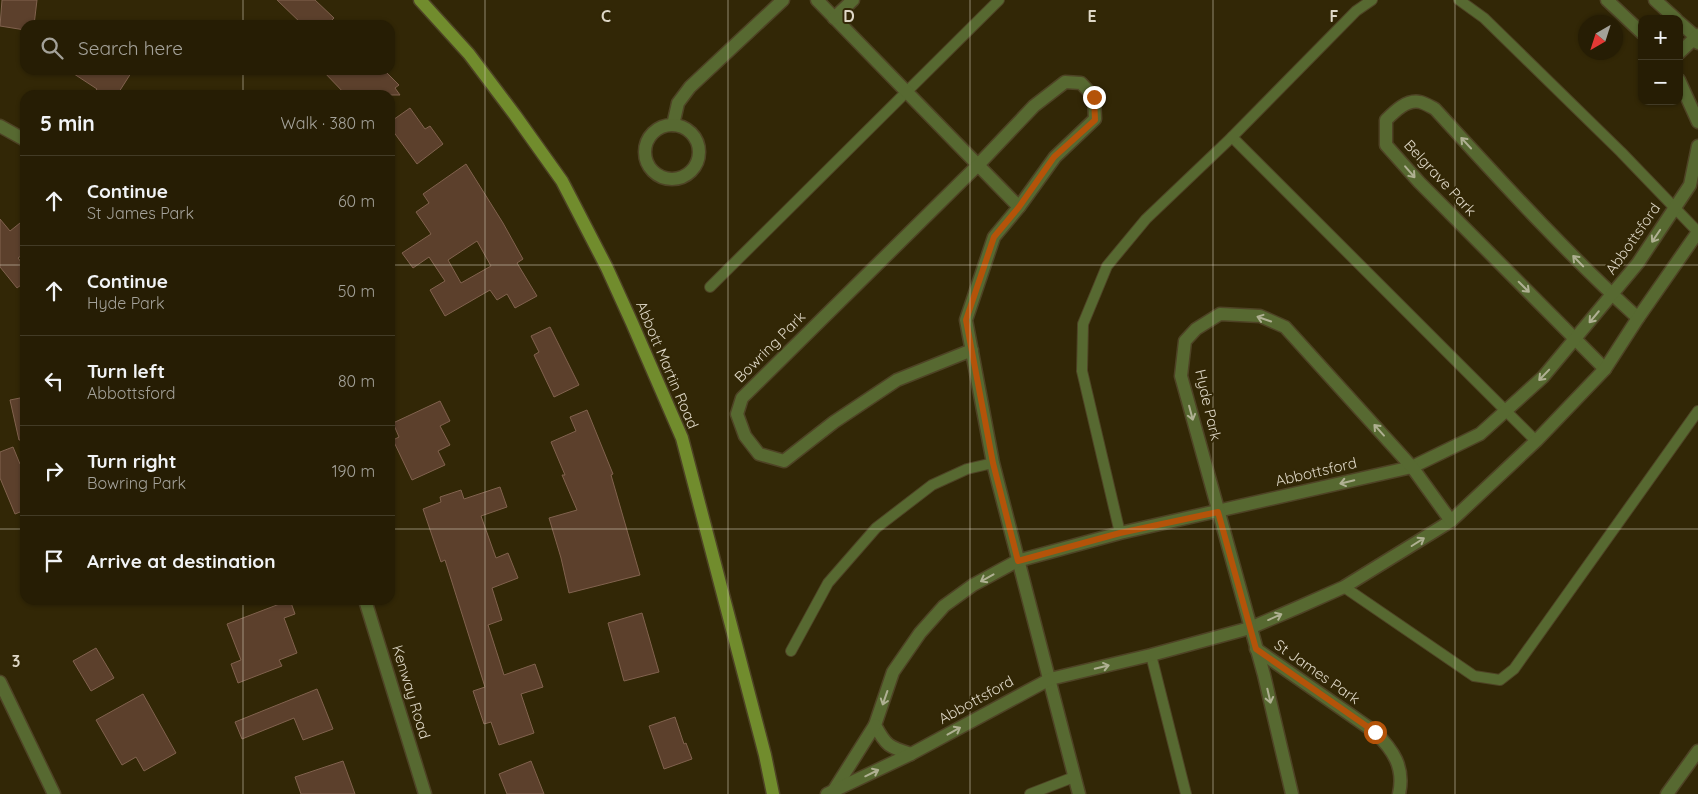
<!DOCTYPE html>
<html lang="en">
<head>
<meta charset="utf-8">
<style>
  body { margin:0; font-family:Quicksand,sans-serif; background:#322a13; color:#f1f3f6 }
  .controls { position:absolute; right:15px; top:15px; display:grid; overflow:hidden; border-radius:10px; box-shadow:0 1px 4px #0004 }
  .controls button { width:45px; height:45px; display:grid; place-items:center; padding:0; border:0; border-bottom:1px solid #423b26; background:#261d04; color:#f1f3f6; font:25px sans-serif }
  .compass { position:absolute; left:1578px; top:15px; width:45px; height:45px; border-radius:50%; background:#261d04; box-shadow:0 1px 4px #0004; rotate:219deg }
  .stop { position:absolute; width:15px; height:15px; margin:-11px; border:4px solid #b45309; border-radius:50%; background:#fff }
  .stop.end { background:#b45309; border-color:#fff; box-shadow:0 1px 5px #0008 }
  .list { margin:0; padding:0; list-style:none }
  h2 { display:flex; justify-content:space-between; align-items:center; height:65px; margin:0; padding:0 20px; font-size:21px }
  h2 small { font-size:16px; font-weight:400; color:#a4a29a }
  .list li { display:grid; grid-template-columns:32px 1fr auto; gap:15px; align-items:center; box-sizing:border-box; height:90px; padding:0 20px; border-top:1px solid #423b26 }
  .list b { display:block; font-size:19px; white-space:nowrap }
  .list p { margin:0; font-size:16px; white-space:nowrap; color:#a4a29a }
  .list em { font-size:16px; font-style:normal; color:#a4a29a }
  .icon { flex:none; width:28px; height:28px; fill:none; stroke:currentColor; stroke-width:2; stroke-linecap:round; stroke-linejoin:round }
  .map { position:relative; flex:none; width:1698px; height:794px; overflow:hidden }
  .search { position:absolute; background:#261d04; box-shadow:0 1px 4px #0004; left:20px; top:20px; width:375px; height:55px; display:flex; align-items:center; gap:12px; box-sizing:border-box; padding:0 18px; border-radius:15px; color:#a4a29a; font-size:19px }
  .panel { position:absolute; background:#261d04; box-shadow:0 1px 4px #0004; left:20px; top:90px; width:375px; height:515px; border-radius:15px }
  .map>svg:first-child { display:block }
  .building { fill:#5c402c; stroke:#81624e; fill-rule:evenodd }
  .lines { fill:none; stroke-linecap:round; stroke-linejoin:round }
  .service-casing { stroke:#4e4325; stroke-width:12 }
  .minor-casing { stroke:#4e4325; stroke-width:15 }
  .secondary-casing { stroke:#4e4325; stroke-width:15 }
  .service { stroke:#576931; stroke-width:10 }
  .minor { stroke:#576931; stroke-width:12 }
  .secondary { stroke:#718c2d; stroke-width:12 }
  .oneway { stroke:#afb092 }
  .route { stroke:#b45309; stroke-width:6 }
  .grid { fill:none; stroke:#ded7c6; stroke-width:1; stroke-opacity:0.55 }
  .labels { text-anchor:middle; stroke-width:4; stroke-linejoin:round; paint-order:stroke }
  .street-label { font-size:15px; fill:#ded7c6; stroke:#322706 }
  .grid-label { font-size:16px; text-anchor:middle; font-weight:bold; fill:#ded7c6; stroke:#322706; stroke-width:4; stroke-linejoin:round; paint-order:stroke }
</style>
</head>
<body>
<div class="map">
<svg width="1698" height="794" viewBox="0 0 1698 794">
  <rect width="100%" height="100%" fill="#322706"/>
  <g class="building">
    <path d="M2,0H37L34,25H25V30L0,26Z"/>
    <path d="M277,0H315L334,18L327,25H303Z"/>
    <path d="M68,70H133L117,95H92L97,89Z"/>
    <path d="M322,70H384L399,85L395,88L400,95H346Z"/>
    <path d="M410,108L425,129L430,126L443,144L417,164L390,127V122Z"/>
    <path d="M466,164L503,223L523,259L517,263L537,296L515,308L507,294L497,300L490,290L445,316L430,290L445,281L429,257L413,268L402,253L431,234L416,212L429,203L423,194ZM477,241L491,266L461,283L448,260Z"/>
    <path d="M0,219L10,231L25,219V253L18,258L25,267V282L17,288L0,267Z"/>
    <path d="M550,327L579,385L554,397L534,355L539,352L531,336Z"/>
    <path d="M25,397V440H19L10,400Z"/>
    <path d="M440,401L450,421L440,426L450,445L438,451L445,465L412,480L393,440L399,437L393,423Z"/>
    <path d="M587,410L613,474L611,475L640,575L569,593L561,558L549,518L577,510L562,475H565L551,442L576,431L570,417Z"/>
    <path d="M13,447L20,464L25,463V510L15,514L0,478V452Z"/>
    <path d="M500,487L507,507L481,516L496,558L508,553L518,578L492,588L502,620L488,625L504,675L535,664L543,687L521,694L534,733L499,745L491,722L484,724L473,691L485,687L445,560L441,562L423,509L441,502L440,497L461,490L464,499Z"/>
    <path d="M290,600L295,614L284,618L297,653L279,660L282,666L238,683L231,664L241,660L227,624Z"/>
    <path d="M642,613L659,672L624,681L608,623Z"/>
    <path d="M96,648L114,678L91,691L73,661Z"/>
    <path d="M317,689L333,729L303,740L294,718L242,739L235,722Z"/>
    <path d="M143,694L176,753L144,771L136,757L122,765L96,720Z"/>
    <path d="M675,717L684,744L686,743L692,759L664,769L649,726Z"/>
    <path d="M343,761L355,794H301L295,777Z"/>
    <path d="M531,761L544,794H507L499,774Z"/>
  </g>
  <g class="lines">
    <defs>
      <g id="service">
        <path d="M1459,0L1484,18L1621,152L1698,232"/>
        <path d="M1232,137L1536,441"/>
        <path d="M710,287L999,0"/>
        <path d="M1120,533L1082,371L1083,324L1107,266L1146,219L1232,137L1356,11L1372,0"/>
        <path d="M1344,587L1474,676L1500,680L1514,669L1698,411"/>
        <path d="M791,651L828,583L876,528L932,485L967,469L993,463"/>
        <path d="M1151,655L1186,794"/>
        <path d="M1030,794L1074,777"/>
      </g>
      <g id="minor">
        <path d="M817,0L1019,207"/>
        <path d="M1607,0L1642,33"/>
        <path d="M1655,0L1676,19"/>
        <path d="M834,18L853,0"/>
        <path d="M1679,22L1696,37L1698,43"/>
        <path d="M1679,53L1698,35"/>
        <path d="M1679,80L1698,122"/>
        <path d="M673,125L678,103L690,87L783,0"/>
        <circle cx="672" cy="152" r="27"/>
        <path d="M0,126L25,140"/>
        <path d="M972,350L897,380L834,422L784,461L759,454L745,436L737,414L742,398L978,165L1034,106L1065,82L1081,83L1094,97L1095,119L1055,157L1019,207L994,237L966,320L993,463L1079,794"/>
        <path d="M1605,369L1419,182L1386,145V120C1395,111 1407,99 1420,102C1425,103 1431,107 1435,109C1501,181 1566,253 1638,318"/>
        <path d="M365,600L425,794"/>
        <path d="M1256,649L1375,732C1393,750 1405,767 1399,794"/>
        <path d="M0,682L54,794"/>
        <path d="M911,754C889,747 886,746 875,725L893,672L920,633L944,606L973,585L1017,561L1120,533L1412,467L1480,434L1543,377L1638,263L1690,185L1698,146"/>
        <path d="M834,790L875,725"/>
        <path d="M827,794L911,754L1050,679L1151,655L1250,628L1299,607L1344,587L1451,521L1536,441L1605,369L1638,318L1698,232"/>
        <path d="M1292,794L1264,675L1181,376L1185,341L1196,329L1220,314L1260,316L1285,327L1412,467L1451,521"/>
        <path d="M1667,794L1698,751"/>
      </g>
      <path id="secondary" d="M420,0L469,54L515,115L562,181L607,268L632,323L682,438L765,755L773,794"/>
    </defs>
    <use href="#service" class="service-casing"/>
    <use href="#minor" class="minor-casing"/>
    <use href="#secondary" class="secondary-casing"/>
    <use href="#service" class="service"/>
    <use href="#minor" class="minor"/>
    <use href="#secondary" class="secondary"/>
  </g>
  <defs><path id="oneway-shaft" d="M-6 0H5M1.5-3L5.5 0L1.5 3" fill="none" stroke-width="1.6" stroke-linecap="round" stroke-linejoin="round" transform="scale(1.25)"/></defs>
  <g class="oneway">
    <use href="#oneway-shaft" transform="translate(1466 143) rotate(-133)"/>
    <use href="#oneway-shaft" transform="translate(1410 172) rotate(49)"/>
    <use href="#oneway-shaft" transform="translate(1656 236) rotate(124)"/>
    <use href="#oneway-shaft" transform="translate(1578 261) rotate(-134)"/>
    <use href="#oneway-shaft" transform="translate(1524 287) rotate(45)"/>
    <use href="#oneway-shaft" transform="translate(1594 317) rotate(130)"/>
    <use href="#oneway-shaft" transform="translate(1264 319) rotate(-161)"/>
    <use href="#oneway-shaft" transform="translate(1544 375) rotate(134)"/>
    <use href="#oneway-shaft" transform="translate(1191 413) rotate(75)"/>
    <use href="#oneway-shaft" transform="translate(1379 430) rotate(-132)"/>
    <use href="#oneway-shaft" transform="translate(1347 482) rotate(167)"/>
    <use href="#oneway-shaft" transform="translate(1418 542) rotate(-32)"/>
    <use href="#oneway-shaft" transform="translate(987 578) rotate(151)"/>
    <use href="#oneway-shaft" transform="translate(1275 617) rotate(-24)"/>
    <use href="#oneway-shaft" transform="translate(1102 667) rotate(-13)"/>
    <use href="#oneway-shaft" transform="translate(1269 696) rotate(77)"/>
    <use href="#oneway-shaft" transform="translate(885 698) rotate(109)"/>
    <use href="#oneway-shaft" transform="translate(954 731) rotate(-29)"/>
    <use href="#oneway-shaft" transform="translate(872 773) rotate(-26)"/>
  </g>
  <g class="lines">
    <path class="route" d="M1094,97L1095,120L1054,157L1019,207L994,237L966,320L993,463L1018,561L1120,533L1218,512L1256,649L1375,732"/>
  </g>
  <path class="grid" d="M243,0V25M485,0V794M728,0V794M970,0V794M1213,0V794M1455,0V794M243,70V95M0,265H25M390,265H1698M0,529H25M390,529H1698M243,600V794"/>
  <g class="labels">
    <g class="street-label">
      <text transform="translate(1440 178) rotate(47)" y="5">Belgrave Park</text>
      <text transform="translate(1633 239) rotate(-55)" y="5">Abbottsford</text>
      <text transform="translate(770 347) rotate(-45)" y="5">Bowring Park</text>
      <text transform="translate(667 365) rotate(67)" y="5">Abbott Martin Road</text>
      <text transform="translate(1208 405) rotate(77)" y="5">Hyde Park</text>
      <text transform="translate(1316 472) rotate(-13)" y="5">Abbottsford</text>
      <text transform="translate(1317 672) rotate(35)" y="5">St James Park</text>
      <text transform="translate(411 692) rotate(73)" y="5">Kenway Road</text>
      <text transform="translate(976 700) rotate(-29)" y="5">Abbottsford</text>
    </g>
  </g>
  <g class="grid-label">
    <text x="606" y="22">C</text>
    <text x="849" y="22">D</text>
    <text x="1092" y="22">E</text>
    <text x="1334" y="22">F</text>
    <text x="16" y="667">3</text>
  </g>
</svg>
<div class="controls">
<button>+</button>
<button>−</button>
</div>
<svg class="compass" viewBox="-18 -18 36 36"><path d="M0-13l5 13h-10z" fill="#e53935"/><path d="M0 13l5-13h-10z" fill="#a4a29a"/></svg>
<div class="stop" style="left:1375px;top:732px"></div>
<div class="stop end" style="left:1094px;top:97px"></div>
<div class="search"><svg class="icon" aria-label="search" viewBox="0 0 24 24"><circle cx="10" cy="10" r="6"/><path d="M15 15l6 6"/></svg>Search here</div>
<section class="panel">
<h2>5 min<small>Walk · 380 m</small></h2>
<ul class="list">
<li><svg class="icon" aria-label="ahead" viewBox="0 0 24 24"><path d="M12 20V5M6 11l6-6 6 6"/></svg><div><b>Continue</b><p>St James Park</p></div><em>60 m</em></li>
<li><svg class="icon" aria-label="ahead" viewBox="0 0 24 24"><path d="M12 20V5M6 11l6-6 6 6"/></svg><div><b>Continue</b><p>Hyde Park</p></div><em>50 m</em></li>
<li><svg class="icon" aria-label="left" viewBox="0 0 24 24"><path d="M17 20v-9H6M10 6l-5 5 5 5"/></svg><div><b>Turn left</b><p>Abbottsford</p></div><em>80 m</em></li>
<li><svg class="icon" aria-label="right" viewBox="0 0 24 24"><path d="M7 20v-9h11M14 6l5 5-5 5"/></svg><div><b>Turn right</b><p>Bowring Park</p></div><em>190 m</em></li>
<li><svg class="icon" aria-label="arrive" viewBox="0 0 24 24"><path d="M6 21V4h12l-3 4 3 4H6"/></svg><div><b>Arrive at destination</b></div></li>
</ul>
</section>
</div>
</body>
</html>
